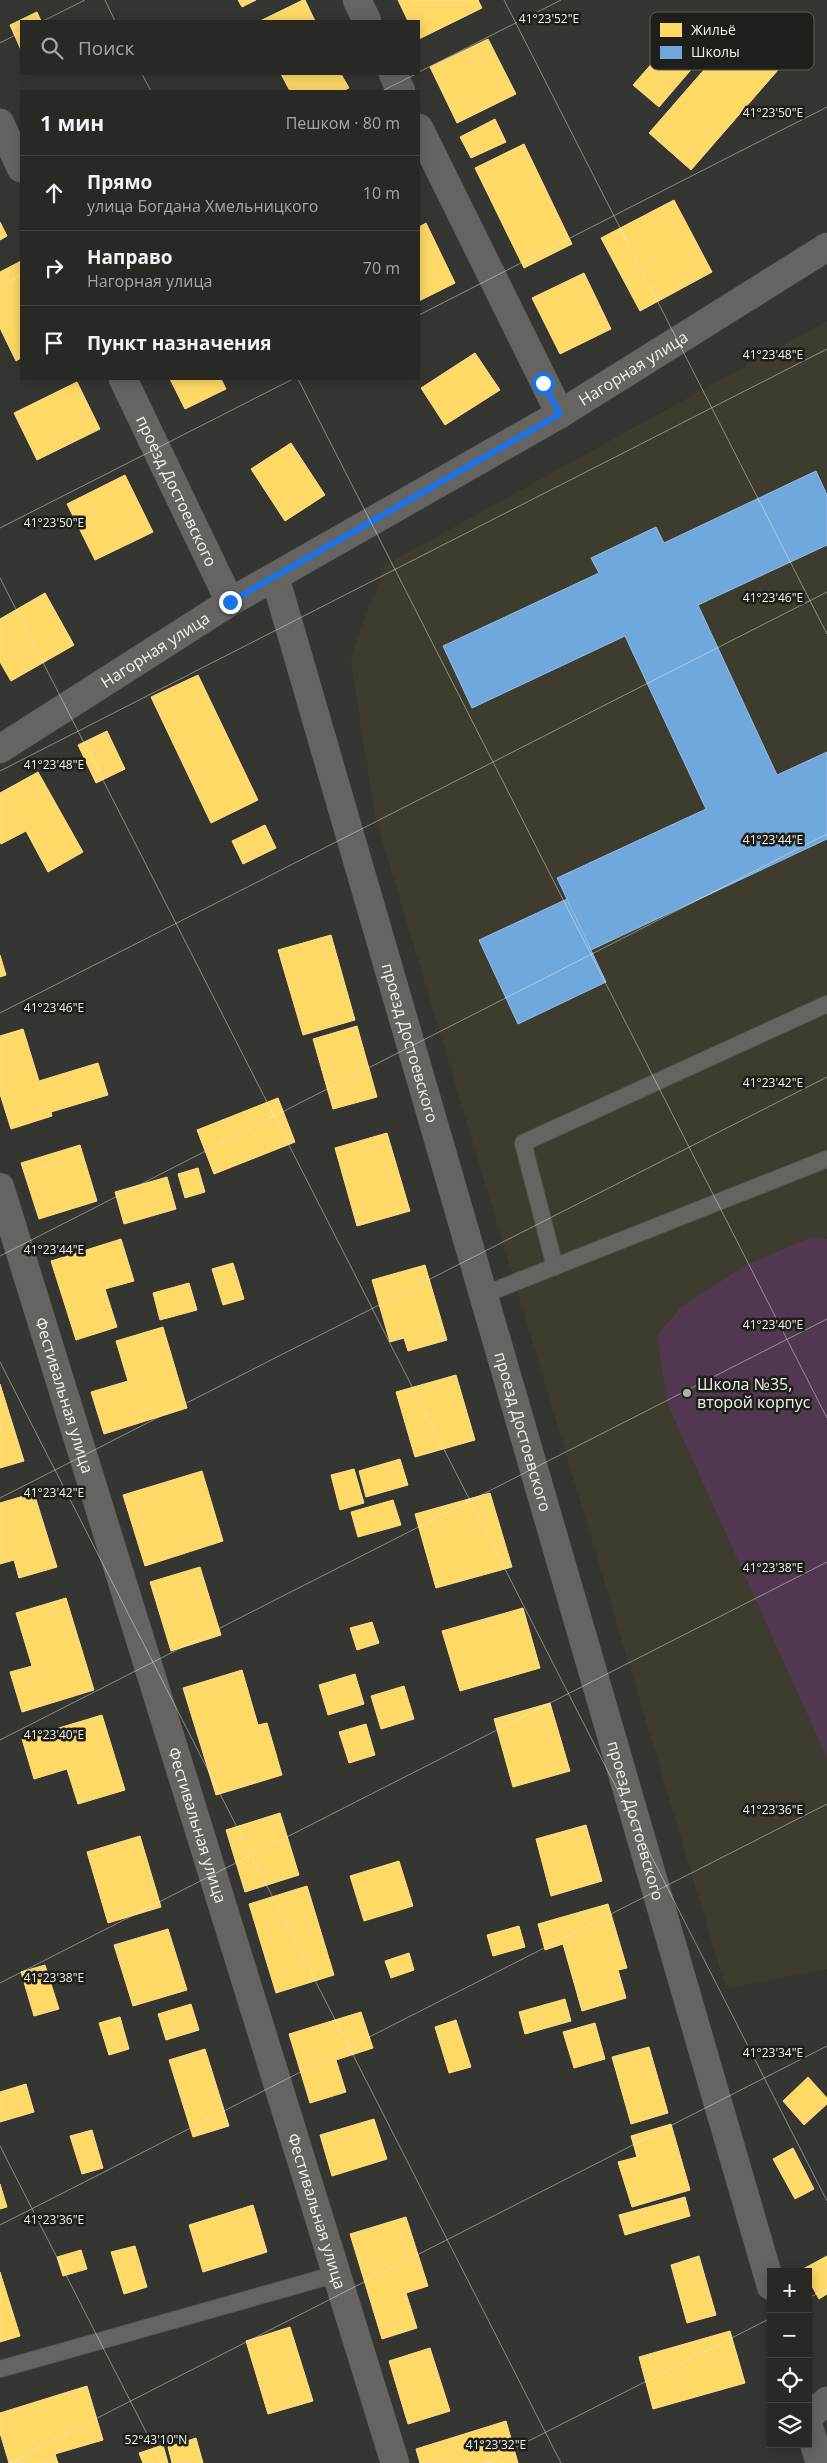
<!DOCTYPE html>
<html lang="ru">
<head>
<meta charset="utf-8">
<style>
  body { margin:0; font-family:"Open Sans",sans-serif; background:#30302d; color:#f1f3f6 }
  .controls { position:absolute; right:15px; bottom:15px; display:grid; overflow:hidden; border-radius:0px; box-shadow:0 2px 12px #0003 }
  .controls button { width:45px; height:45px; display:grid; place-items:center; padding:0; border:0; border-bottom:1px solid #444442; background:#282825; color:#f1f3f6; font:25px sans-serif }
  .stop { position:absolute; width:15px; height:15px; margin:-11px; border:4px solid #1a73e8; border-radius:50%; background:#fff }
  .stop.end { background:#1a73e8; border-color:#fff; box-shadow:0 1px 5px #0008 }
  .list { margin:0; padding:0; list-style:none }
  h2 { display:flex; justify-content:space-between; align-items:center; height:65px; margin:0; padding:0 20px; font-size:21px }
  h2 small { font-size:16px; font-weight:400; color:#a5a6a7 }
  .list li { display:grid; grid-template-columns:32px 1fr auto; gap:15px; align-items:center; box-sizing:border-box; height:75px; padding:0 20px; border-top:1px solid #444442 }
  .list b { display:block; font-size:19px; white-space:nowrap }
  .list p { margin:0; font-size:16px; white-space:nowrap; color:#a5a6a7 }
  .list em { font-size:16px; font-style:normal; color:#a5a6a7 }
  .icon { flex:none; width:28px; height:28px; fill:none; stroke:currentColor; stroke-width:2; stroke-linecap:round; stroke-linejoin:round }
  .map { position:relative; flex:none; width:827px; height:2463px; overflow:hidden }
  .search { position:absolute; background:#282825; box-shadow:0 2px 12px #0003; left:20px; top:20px; width:400px; height:55px; display:flex; align-items:center; gap:12px; box-sizing:border-box; padding:0 18px; border-radius:0px; color:#a5a6a7; font-size:19px }
  .panel { position:absolute; background:#282825; box-shadow:0 2px 12px #0003; left:20px; top:90px; width:400px; height:290px; border-radius:0px }
  .map>svg:first-child { display:block }
  .built { fill:#3d3c2f }
  .green { fill:#523751 }
  .homes { fill:#ffd966; stroke:#fbe18e }
  .schools { fill:#6fa8dc; stroke:#97bee1 }
  .lines { fill:none; stroke-linecap:round; stroke-linejoin:round }
  .lane-casing { stroke:#545450; stroke-width:18 }
  .street-casing { stroke:#545450; stroke-width:29 }
  .secondary-casing { stroke:#545450; stroke-width:29 }
  .lane { stroke:#656461; stroke-width:16 }
  .street { stroke:#656461; stroke-width:28 }
  .secondary { stroke:#656461; stroke-width:28 }
  .route { stroke:#1a73e8; stroke-width:6 }
  .ticks { fill:none; stroke:#f3f3ed; stroke-width:1; stroke-opacity:0.45 }
  .poi-dot { fill:#b0b0ab; stroke:#1e1e1a; stroke-width:2 }
  .labels { text-anchor:middle; stroke-width:5; stroke-linejoin:round; paint-order:stroke }
  .street-label { font-size:16px; fill:#f3f3ed; stroke:#1e1e1a }
  .poi-label { font-size:16px; fill:#f3f3ed; stroke:#1e1e1a; text-anchor:start }
  .key { fill:#1e1e1a; stroke:#5e5e59; stroke-width:1 }
  .key-label { font-size:14px; fill:#f3f3ed }
  .ticks-label { font-size:12px; text-anchor:middle; fill:#f3f3ed; stroke:#1e1e1a; stroke-width:5; stroke-linejoin:round; paint-order:stroke }
</style>
</head>
<body>
<div class="map">
<svg width="827" height="2463" viewBox="0 0 827 2463">
  <rect width="100%" height="100%" fill="#353531"/>
  <path class="built" d="M827,321V1969L726,1989L375,816L350,657L385,565Z"/>
  <path class="green" d="M809,1238L827,1239V1758L668,1405L657,1336L681,1307L746,1265Z"/>
  <g class="homes">
    <path d="M238,0H256L242,7Z"/>
    <path d="M305,0L315,21H260L303,0Z"/>
    <path d="M398,0H478L482,8L419,39V21H408Z"/>
    <path d="M37,12L41,21H21V50L10,25Z"/>
    <path d="M682,29L707,51L659,107L633,85Z"/>
    <path d="M736,33L778,70L691,170L649,133Z"/>
    <path d="M488,39L516,94L457,123L430,67Z"/>
    <path d="M281,74H341L349,88L342,91H290Z"/>
    <path d="M495,119L506,142L471,158L460,137Z"/>
    <path d="M524,144L572,244L524,268L475,168Z"/>
    <path d="M674,200L712,272L640,311L601,238Z"/>
    <path d="M0,222L7,236L0,240Z"/>
    <path d="M426,223L455,283L419,301V227Z"/>
    <path d="M21,261V358L16,361L0,328V272Z"/>
    <path d="M584,273L611,329L560,354L532,298Z"/>
    <path d="M475,353L500,390L445,425L421,388Z"/>
    <path d="M170,379H221L226,389L185,409Z"/>
    <path d="M77,382L100,429L37,460L14,413Z"/>
    <path d="M291,443L325,495L285,521L251,469Z"/>
    <path d="M125,475L153,532L95,560L67,504Z"/>
    <path d="M45,593L74,645L11,681L0,662V619Z"/>
    <path d="M198,675L258,800L211,823L151,697Z"/>
    <path d="M107,731L125,769L96,783L78,745Z"/>
    <path d="M38,772L83,852L48,872L26,831L1,844L0,842V793Z"/>
    <path d="M265,825L276,848L243,864L232,841Z"/>
    <path d="M331,935L355,1020L303,1035L278,950Z"/>
    <path d="M0,955L6,975L0,977Z"/>
    <path d="M357,1026L377,1097L333,1109L313,1039Z"/>
    <path d="M23,1029L39,1081L98,1063L108,1095L51,1112L52,1116L11,1129L0,1094V1036Z"/>
    <path d="M278,1098L295,1142L214,1174L197,1130Z"/>
    <path d="M387,1133L410,1211L357,1226L335,1148Z"/>
    <path d="M80,1145L97,1201L39,1219L21,1163Z"/>
    <path d="M198,1168L205,1192L185,1198L178,1174Z"/>
    <path d="M167,1177L176,1209L124,1224L115,1192Z"/>
    <path d="M121,1239L134,1281L105,1289L117,1327L76,1340L51,1261Z"/>
    <path d="M233,1263L244,1299L223,1305L212,1269Z"/>
    <path d="M425,1265L447,1340L408,1351L404,1338L390,1342L372,1280Z"/>
    <path d="M189,1283L197,1310L160,1320L153,1293Z"/>
    <path d="M163,1327L187,1408L104,1434L91,1392L128,1381L116,1341Z"/>
    <path d="M456,1375L475,1440L415,1457L396,1392Z"/>
    <path d="M0,1384L24,1461L0,1468Z"/>
    <path d="M400,1459L408,1485L366,1497L359,1471Z"/>
    <path d="M354,1469L364,1503L340,1510L331,1475Z"/>
    <path d="M202,1471L223,1541L145,1566L123,1495Z"/>
    <path d="M34,1493L57,1567L19,1578L14,1560L0,1564V1503Z"/>
    <path d="M490,1493L512,1567L436,1588L415,1514Z"/>
    <path d="M393,1500L401,1525L358,1537L351,1512Z"/>
    <path d="M200,1567L221,1635L171,1651L150,1582Z"/>
    <path d="M66,1598L94,1690L22,1712L10,1672L32,1666L16,1613Z"/>
    <path d="M523,1608L540,1668L460,1691L442,1631Z"/>
    <path d="M372,1622L379,1643L357,1650L350,1628Z"/>
    <path d="M242,1670L258,1725L267,1723L282,1775L216,1795L183,1688Z"/>
    <path d="M355,1674L364,1704L328,1715L319,1685Z"/>
    <path d="M404,1686L414,1719L381,1729L371,1696Z"/>
    <path d="M550,1703L570,1771L513,1787L494,1719Z"/>
    <path d="M102,1715L125,1790L78,1804L67,1769L34,1779L22,1739Z"/>
    <path d="M366,1724L375,1755L349,1763L339,1732Z"/>
    <path d="M280,1813L299,1875L245,1892L226,1830Z"/>
    <path d="M586,1825L602,1881L551,1896L536,1839Z"/>
    <path d="M140,1836L161,1907L108,1923L87,1852Z"/>
    <path d="M399,1861L413,1906L364,1921L350,1876Z"/>
    <path d="M307,1886L334,1975L276,1993L249,1904Z"/>
    <path d="M608,1904L627,1968L618,1970L626,1998L582,2011L563,1944L545,1950L538,1924Z"/>
    <path d="M519,1926L525,1947L493,1956L487,1935Z"/>
    <path d="M168,1929L187,1990L133,2006L114,1945Z"/>
    <path d="M409,1953L414,1970L391,1978L385,1961Z"/>
    <path d="M45,1965L59,2009L34,2016L21,1972Z"/>
    <path d="M565,1999L571,2021L525,2034L519,2012Z"/>
    <path d="M191,2004L199,2030L166,2040L158,2014Z"/>
    <path d="M361,2012L373,2048L336,2060L346,2092L310,2103L289,2034Z"/>
    <path d="M120,2017L129,2049L109,2055L99,2023Z"/>
    <path d="M456,2020L471,2067L449,2073L435,2027Z"/>
    <path d="M595,2023L605,2059L574,2068L563,2032Z"/>
    <path d="M649,2047L668,2113L631,2124L612,2057Z"/>
    <path d="M205,2049L229,2126L193,2137L169,2060Z"/>
    <path d="M808,2077L827,2098V2104L804,2125L783,2101Z"/>
    <path d="M26,2084L34,2112L0,2122V2092Z"/>
    <path d="M374,2119L387,2159L332,2176L320,2135Z"/>
    <path d="M671,2124L690,2190L632,2207L618,2162L637,2157L631,2136Z"/>
    <path d="M92,2130L103,2168L82,2174L70,2136Z"/>
    <path d="M793,2148L814,2189L795,2199L773,2159Z"/>
    <path d="M0,2184L7,2207L0,2209Z"/>
    <path d="M685,2197L690,2216L625,2235L619,2215Z"/>
    <path d="M253,2205L267,2252L203,2272L189,2225Z"/>
    <path d="M406,2217L428,2286L406,2293L417,2328L382,2339L350,2234Z"/>
    <path d="M135,2246L147,2287L124,2294L111,2252Z"/>
    <path d="M81,2250L87,2269L63,2276L57,2257Z"/>
    <path d="M699,2256L716,2315L687,2323L671,2265Z"/>
    <path d="M827,2256V2294L819,2299L808,2279V2272H804L803,2269Z"/>
    <path d="M0,2272L20,2336L0,2342Z"/>
    <path d="M290,2327L313,2401L268,2414L246,2341Z"/>
    <path d="M730,2331L745,2383L653,2409L639,2357Z"/>
    <path d="M430,2348L450,2411L408,2424L389,2361Z"/>
    <path d="M87,2386L103,2440L55,2454L58,2463H9L0,2433V2413Z"/>
    <path d="M506,2421L518,2463H420L416,2449Z"/>
    <path d="M196,2438L203,2463H172L168,2447Z"/>
    <path d="M163,2445L168,2463H143L139,2453Z"/>
  </g>
  <g class="schools">
    <path d="M816,471L827,495V545L698,605L777,775L827,752V839L591,950L557,878L706,809L625,636L472,708L443,646L599,573L591,558L656,527L664,543Z"/>
    <path d="M567,899L606,982L518,1024L479,940Z"/>
  </g>
  <g class="lines">
    <defs>
      <g id="lane">
        <path d="M555,1267L523,1143L827,1004"/>
        <path d="M483,1295L827,1159"/>
        <path d="M0,2369L337,2274"/>
      </g>
      <g id="street">
        <path d="M357,0L367,21"/>
        <path d="M393,74L401,91"/>
        <path d="M0,123L21,168"/>
        <path d="M419,128L560,414"/>
        <path id="s1" d="M123,379L230,602"/>
        <path id="s2" d="M275,577L771,2286"/>
        <path id="s3" d="M0,1187L395,2463"/>
        <path d="M808,2417L827,2401"/>
        <path d="M808,2424L820,2463"/>
      </g>
      <g id="secondary">
        <path id="s4" d="M0,749L230,602L560,414L827,247"/>
      </g>
    </defs>
    <use href="#lane" class="lane-casing"/>
    <use href="#street" class="street-casing"/>
    <use href="#secondary" class="secondary-casing"/>
    <use href="#lane" class="lane"/>
    <use href="#street" class="street"/>
    <use href="#secondary" class="secondary"/>
  </g>
  <g class="lines">
    <path class="route" d="M230,602L560,414L543,383"/>
  </g>
  <path class="ticks" d="M105,0L115,21M504,0L827,634M43,21L85,0M0,43L21,32M419,72L561,0M142,74L151,91M382,91L416,74M0,286L21,275M419,315L827,107M298,379L827,1418M0,528L293,379M0,578L827,2201M0,771L827,349M0,1013L827,592M0,1256L827,834M0,1362L561,2463M0,1498L827,1077M0,1740L827,1319M0,1983L827,1562M0,2146L162,2463M0,2225L827,1804M808,2298L827,2289M9,2463L827,2046M485,2463L771,2318"/>
  <circle class="poi-dot" cx="687" cy="1393" r="5"/>
  <g class="labels">
    <g class="street-label">
      <text dy="6" stroke="none"><textPath href="#s4" startOffset="739">Нагорная улица</textPath></text>
      <text dy="6" stroke="none"><textPath href="#s1" startOffset="124">проезд Достоевского</textPath></text>
      <text dy="6" stroke="none"><textPath href="#s4" startOffset="184">Нагорная улица</textPath></text>
      <text dy="6" stroke="none"><textPath href="#s2" startOffset="485">проезд Достоевского</textPath></text>
      <text dy="6" stroke="none"><textPath href="#s3" startOffset="218">Фестивальная улица</textPath></text>
      <text dy="6" stroke="none"><textPath href="#s2" startOffset="890">проезд Достоевского</textPath></text>
      <text dy="6" stroke="none"><textPath href="#s2" startOffset="1295">проезд Достоевского</textPath></text>
      <text dy="6" stroke="none"><textPath href="#s3" startOffset="668">Фестивальная улица</textPath></text>
      <text dy="6" stroke="none"><textPath href="#s3" startOffset="1072">Фестивальная улица</textPath></text>
    </g>
    <g class="poi-label">
      <text x="697" y="1390">Школа №35,<tspan x="697" dy="18">второй корпус</tspan></text>
    </g>
  </g>
  <rect x="650" y="12" width="164" height="58" rx="8" class="key"/>
  <rect x="660" y="23" width="22" height="14" fill="#ffd966"/>
  <rect x="660" y="46" width="22" height="13" fill="#6fa8dc"/>
  <g class="key-label">
    <text x="691" y="35">Жильё</text>
    <text x="691" y="57">Школы</text>
  </g>
  <g class="ticks-label">
    <text x="549" y="23">41°23'52"E</text>
    <text x="773" y="117">41°23'50"E</text>
    <text x="773" y="359">41°23'48"E</text>
    <text x="54" y="527">41°23'50"E</text>
    <text x="773" y="602">41°23'46"E</text>
    <text x="54" y="769">41°23'48"E</text>
    <text x="773" y="844">41°23'44"E</text>
    <text x="54" y="1012">41°23'46"E</text>
    <text x="773" y="1087">41°23'42"E</text>
    <text x="54" y="1254">41°23'44"E</text>
    <text x="773" y="1329">41°23'40"E</text>
    <text x="54" y="1497">41°23'42"E</text>
    <text x="773" y="1572">41°23'38"E</text>
    <text x="54" y="1739">41°23'40"E</text>
    <text x="773" y="1814">41°23'36"E</text>
    <text x="54" y="1982">41°23'38"E</text>
    <text x="773" y="2057">41°23'34"E</text>
    <text x="54" y="2224">41°23'36"E</text>
    <text x="156" y="2444">52°43'10"N</text>
    <text x="496" y="2449">41°23'32"E</text>
  </g>
</svg>
<div class="controls">
<button>+</button>
<button>−</button>
<button><svg class="icon" aria-label="locate" viewBox="0 0 24 24"><circle cx="12" cy="12" r="6"/><path d="M12 2v4M12 18v4M2 12h4M18 12h4"/></svg></button>
<button><svg class="icon" aria-label="layers" viewBox="0 0 24 24"><path d="M12 4l9 5-9 5-9-5zM3 14l9 5 9-5"/></svg></button>
</div>
<div class="stop" style="left:543px;top:383px"></div>
<div class="stop end" style="left:230px;top:602px"></div>
<div class="search"><svg class="icon" aria-label="search" viewBox="0 0 24 24"><circle cx="10" cy="10" r="6"/><path d="M15 15l6 6"/></svg>Поиск</div>
<section class="panel">
<h2>1 мин<small>Пешком · 80 m</small></h2>
<ul class="list">
<li><svg class="icon" aria-label="ahead" viewBox="0 0 24 24"><path d="M12 20V5M6 11l6-6 6 6"/></svg><div><b>Прямо</b><p>улица Богдана Хмельницкого</p></div><em>10 m</em></li>
<li><svg class="icon" aria-label="right" viewBox="0 0 24 24"><path d="M7 20v-9h11M14 6l5 5-5 5"/></svg><div><b>Направо</b><p>Нагорная улица</p></div><em>70 m</em></li>
<li><svg class="icon" aria-label="arrive" viewBox="0 0 24 24"><path d="M6 21V4h12l-3 4 3 4H6"/></svg><div><b>Пункт назначения</b></div></li>
</ul>
</section>
</div>
</body>
</html>
